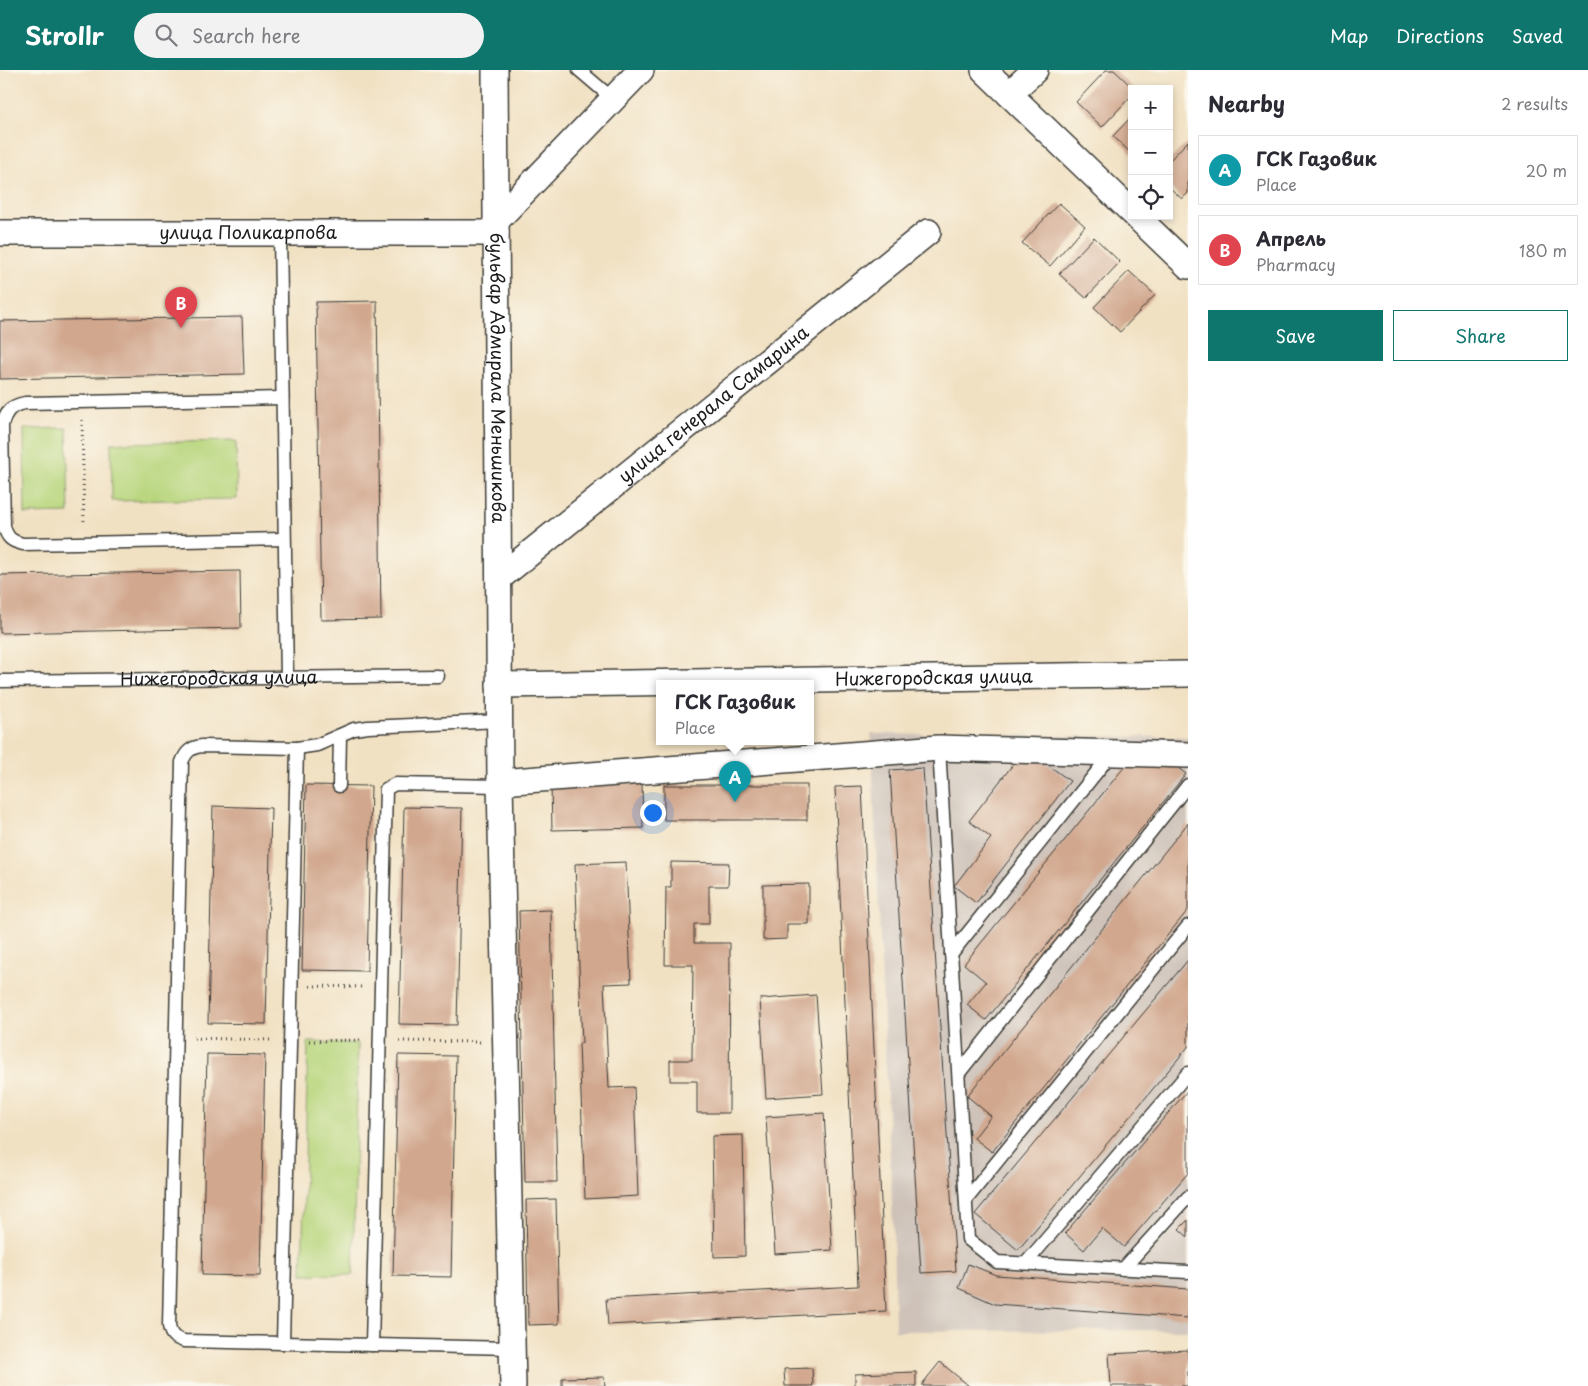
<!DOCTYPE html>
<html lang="en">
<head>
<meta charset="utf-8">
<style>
  body { margin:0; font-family:"Playpen Sans",sans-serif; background:#f2f2f3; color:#2b2b33 }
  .controls { position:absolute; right:15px; top:15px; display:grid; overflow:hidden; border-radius:0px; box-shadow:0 2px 8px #0003 }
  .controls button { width:45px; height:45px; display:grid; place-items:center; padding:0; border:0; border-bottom:1px solid #e1e1e2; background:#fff; color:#2b2b33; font:25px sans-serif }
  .you { position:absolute; left:652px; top:742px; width:18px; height:18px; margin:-12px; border:4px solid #fff; border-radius:50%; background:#1a73e8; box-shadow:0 0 0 8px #1a73e833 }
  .badge { display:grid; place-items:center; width:32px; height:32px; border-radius:50%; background:#0f766e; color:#fff; font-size:16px; font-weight:700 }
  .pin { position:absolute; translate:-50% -41px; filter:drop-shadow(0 1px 2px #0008) }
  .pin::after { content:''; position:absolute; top:26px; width:18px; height:15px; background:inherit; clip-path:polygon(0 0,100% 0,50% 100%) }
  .popup { position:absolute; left:656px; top:610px; width:158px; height:65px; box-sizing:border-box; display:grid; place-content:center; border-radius:0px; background:#fff; filter:drop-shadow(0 1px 4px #0005); font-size:16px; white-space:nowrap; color:#7c7c81 }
  .popup b { font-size:19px; color:#2b2b33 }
  .popup::after { content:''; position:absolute; left:50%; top:100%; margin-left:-10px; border:10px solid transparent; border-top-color:#fff }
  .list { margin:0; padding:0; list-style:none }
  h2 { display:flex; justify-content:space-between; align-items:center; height:65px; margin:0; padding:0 20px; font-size:21px }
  h2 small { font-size:16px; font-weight:400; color:#7c7c81 }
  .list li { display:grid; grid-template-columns:32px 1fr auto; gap:15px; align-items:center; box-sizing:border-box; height:70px; margin:0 10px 10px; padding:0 10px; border:1px solid #e1e1e2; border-radius:0px }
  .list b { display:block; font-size:19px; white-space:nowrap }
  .list p { margin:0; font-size:16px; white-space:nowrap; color:#7c7c81 }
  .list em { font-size:16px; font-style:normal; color:#7c7c81 }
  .actions { display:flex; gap:10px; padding:15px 20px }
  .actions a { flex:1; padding:11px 0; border:1px solid #0f766e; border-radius:0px; text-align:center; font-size:18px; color:#0f766e }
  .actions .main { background:#0f766e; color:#fff }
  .icon { flex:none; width:28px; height:28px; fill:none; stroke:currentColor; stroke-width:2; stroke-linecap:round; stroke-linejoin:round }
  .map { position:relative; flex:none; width:1188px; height:1316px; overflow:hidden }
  header { display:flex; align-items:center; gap:30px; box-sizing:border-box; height:70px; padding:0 25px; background:#0f766e; color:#fff }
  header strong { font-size:24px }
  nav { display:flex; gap:28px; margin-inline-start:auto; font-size:18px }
  .search { width:350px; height:45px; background:#f2f2f3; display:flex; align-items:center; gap:12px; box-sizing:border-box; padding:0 18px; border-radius:28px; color:#7c7c81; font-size:19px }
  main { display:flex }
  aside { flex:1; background:#fff }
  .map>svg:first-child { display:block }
  .industrial { fill:#cec2b9 }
  .green { fill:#b8d67d; stroke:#6a794c }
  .building { fill:#d1a78e }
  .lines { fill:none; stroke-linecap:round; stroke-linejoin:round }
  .service-casing { stroke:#3c3a35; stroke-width:15 }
  .minor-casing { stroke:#3c3a35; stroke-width:28 }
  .path { stroke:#3c3a35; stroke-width:3; stroke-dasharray:1 4; stroke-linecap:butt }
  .service { stroke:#fff; stroke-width:12 }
  .minor { stroke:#fff; stroke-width:25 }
  .labels { text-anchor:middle; stroke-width:4; stroke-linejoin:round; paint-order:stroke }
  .street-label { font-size:18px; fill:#1c1c1c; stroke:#fbf7ec }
</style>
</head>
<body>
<header>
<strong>Strollr</strong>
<div class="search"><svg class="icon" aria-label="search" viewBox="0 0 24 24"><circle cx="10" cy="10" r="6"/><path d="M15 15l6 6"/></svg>Search here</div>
<nav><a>Map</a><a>Directions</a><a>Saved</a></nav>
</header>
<main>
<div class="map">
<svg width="1188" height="1316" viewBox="0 0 1188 1316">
  <rect width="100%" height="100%" fill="#fbf7ec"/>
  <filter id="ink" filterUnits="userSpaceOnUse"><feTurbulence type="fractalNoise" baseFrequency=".02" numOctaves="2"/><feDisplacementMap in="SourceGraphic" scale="10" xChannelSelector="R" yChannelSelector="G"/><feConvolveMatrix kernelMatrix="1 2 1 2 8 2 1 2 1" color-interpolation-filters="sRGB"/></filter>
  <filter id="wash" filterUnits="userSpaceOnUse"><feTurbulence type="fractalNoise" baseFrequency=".0096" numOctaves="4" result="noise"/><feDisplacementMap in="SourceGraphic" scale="20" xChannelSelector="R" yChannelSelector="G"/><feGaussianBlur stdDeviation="1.12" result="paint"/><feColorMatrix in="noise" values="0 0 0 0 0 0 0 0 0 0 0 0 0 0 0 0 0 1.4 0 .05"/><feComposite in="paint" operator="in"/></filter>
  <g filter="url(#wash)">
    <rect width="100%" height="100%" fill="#f1e1c3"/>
    <path class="industrial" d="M871,664L1188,667V1260L895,1261L893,1155Z"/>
    <g class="green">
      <path d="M67,358L69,443L25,444L24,359Z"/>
      <path d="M236,371L237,429L112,431L111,373Z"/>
      <path d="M308,972L358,973L353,1205L302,1204Z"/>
    </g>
    <g id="blocks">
      <g class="building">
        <path d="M1106,0H1114L1134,19H1132V25L1102,57L1076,32Z"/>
        <path d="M1132,46V84L1113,66Z"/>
        <path d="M1188,71V123L1182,129L1169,117V91Z"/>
        <path d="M1059,133L1085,156L1050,196L1022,173Z"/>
        <path d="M1094,167L1120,192L1086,228L1059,204Z"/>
        <path d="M1129,201L1155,225L1120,262L1094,237Z"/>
        <path d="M377,231L381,549L321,550L316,232Z"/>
        <path d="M242,247L244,304L0,309V251Z"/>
        <path d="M240,501L241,558L0,563V505Z"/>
        <path d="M1018,688L1044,692L1070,711L976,833L954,816L991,768L969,751Z"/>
        <path d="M1165,688L1186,704L986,950L967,935L986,912L964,894L1130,690Z"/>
        <path d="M923,698L956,1201L921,1203L890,700Z"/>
        <path d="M642,713L643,758L552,760L551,715Z"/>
        <path d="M306,715L371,716L367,901L302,900Z"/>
        <rect x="664" y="715" width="143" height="35"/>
        <path d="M862,716L886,1241L608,1255L606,1229L858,1216L835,717Z"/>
        <path d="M213,736L271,738L266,954L208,953Z"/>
        <path d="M404,737L462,738L457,955L399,954Z"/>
        <path d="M1188,753V840L992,1082L974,1068L991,1046L967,1026Z"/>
        <path d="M626,792L631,913L604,914L609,1018L634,1017L638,1126L585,1129L579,973H582L575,794Z"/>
        <path d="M671,792L729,793L728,816H709V854H694V873H730L729,1043H697V1011H670V990H692L693,895H665L666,817H671Z"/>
        <path d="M809,814V854H787V869L763,870V815Z"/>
        <path d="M551,840L557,1112H525L519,841Z"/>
        <path d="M1188,890V977L1018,1180L975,1144Z"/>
        <path d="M816,925L823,1024L766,1028L760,929Z"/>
        <path d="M207,984L265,985L260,1206L202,1205Z"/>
        <path d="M398,985L456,986L451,1207L393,1206Z"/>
        <path d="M1188,1020V1103L1124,1177L1102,1158L1084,1180L1065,1163Z"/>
        <path d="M824,1043L832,1180L775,1184L766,1047Z"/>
        <path d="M743,1065L745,1186L714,1187L712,1066Z"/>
        <path d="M556,1129L559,1254L528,1255L526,1130Z"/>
        <path d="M1188,1150V1167L1179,1159Z"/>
        <path d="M968,1194L996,1205L1188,1219V1248L995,1234L959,1218Z"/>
        <path d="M1188,1280V1316H1111L1109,1284Z"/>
        <path d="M940,1292L969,1316H923V1313Z"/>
        <path d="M812,1298L813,1316H785L784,1299Z"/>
        <path d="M916,1302V1316H855V1304Z"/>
        <path d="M604,1307L605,1316H562V1308Z"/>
      </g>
    </g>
  </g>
  <g filter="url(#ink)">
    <use href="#blocks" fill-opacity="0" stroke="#3c3a35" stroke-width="1"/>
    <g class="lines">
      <defs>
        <g id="service">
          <path d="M579,0L613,29"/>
          <path d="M280,163L287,609"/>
          <path d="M282,328L25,333C10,336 6,341 2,355L4,456C7,468 11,471 23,474L284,469"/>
          <path id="s1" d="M0,611L438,606"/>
          <path d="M500,651L368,657L354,659L317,675L297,678L202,676C191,677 186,682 182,692L169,1256C171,1266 174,1268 184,1271L512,1278"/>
          <path d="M939,678L968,1169L997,1192L1188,1202"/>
          <path d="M339,716L340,666"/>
          <path d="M951,884L1112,683"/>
          <path d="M959,1003L1188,715"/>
          <path d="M966,1130L1188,856"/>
          <path d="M1026,1193L1188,1003"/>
          <path d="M1123,1199L1188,1127"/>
          <path d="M283,1273L297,678"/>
          <path d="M372,1275L386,719L395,714L500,716"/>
        </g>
        <g id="minor">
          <path id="s2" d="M495,0L500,712L513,1316"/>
          <path d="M984,0L1132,142"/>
          <path d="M1009,24L1035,0"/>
          <path d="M1136,146L1188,196"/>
          <path d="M496,151L641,0"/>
          <path id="s3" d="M0,163H496"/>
          <path id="s4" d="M499,508L928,162"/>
          <path id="s5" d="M499,615L1188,604"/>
          <path d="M500,712L939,678L1188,685"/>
        </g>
      </defs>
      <use href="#service" class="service-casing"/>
      <use href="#minor" class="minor-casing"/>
      <g class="path">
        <path d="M82,350L84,454"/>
        <path d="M310,916L364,917"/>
        <path d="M194,968L272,970"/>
        <path d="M309,971L362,970"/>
        <path d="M399,971L482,972"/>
      </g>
      <use href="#service" class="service"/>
      <use href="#minor" class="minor"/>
    </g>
  </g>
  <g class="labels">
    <g class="street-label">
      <text dy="6" stroke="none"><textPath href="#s3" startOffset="248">улица Поликарпова</textPath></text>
      <text dy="6" stroke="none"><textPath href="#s2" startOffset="308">бульвар Адмирала Меньшикова</textPath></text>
      <text dy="6" stroke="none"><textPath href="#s4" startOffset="276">улица генерала Самарина</textPath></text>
      <text dy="6" stroke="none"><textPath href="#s5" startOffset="435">Нижегородская улица</textPath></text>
      <text dy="6" stroke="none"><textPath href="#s1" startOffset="219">Нижегородская улица</textPath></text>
    </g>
  </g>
</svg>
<div class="controls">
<button>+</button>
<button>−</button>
<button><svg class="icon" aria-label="locate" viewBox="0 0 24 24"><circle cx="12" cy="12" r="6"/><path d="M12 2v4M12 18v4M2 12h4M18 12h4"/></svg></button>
</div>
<div class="you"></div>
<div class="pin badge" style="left:735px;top:732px;background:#0f9aa8">A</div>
<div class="popup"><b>ГСК Газовик</b>Place</div>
<div class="pin badge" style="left:181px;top:258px;background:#e0444e">B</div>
</div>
<aside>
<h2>Nearby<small>2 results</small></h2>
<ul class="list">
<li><span class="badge" style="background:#0f9aa8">A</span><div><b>ГСК Газовик</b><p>Place</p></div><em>20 m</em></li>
<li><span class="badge" style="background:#e0444e">B</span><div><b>Апрель</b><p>Pharmacy</p></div><em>180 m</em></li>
</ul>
<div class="actions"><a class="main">Save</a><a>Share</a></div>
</aside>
</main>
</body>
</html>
